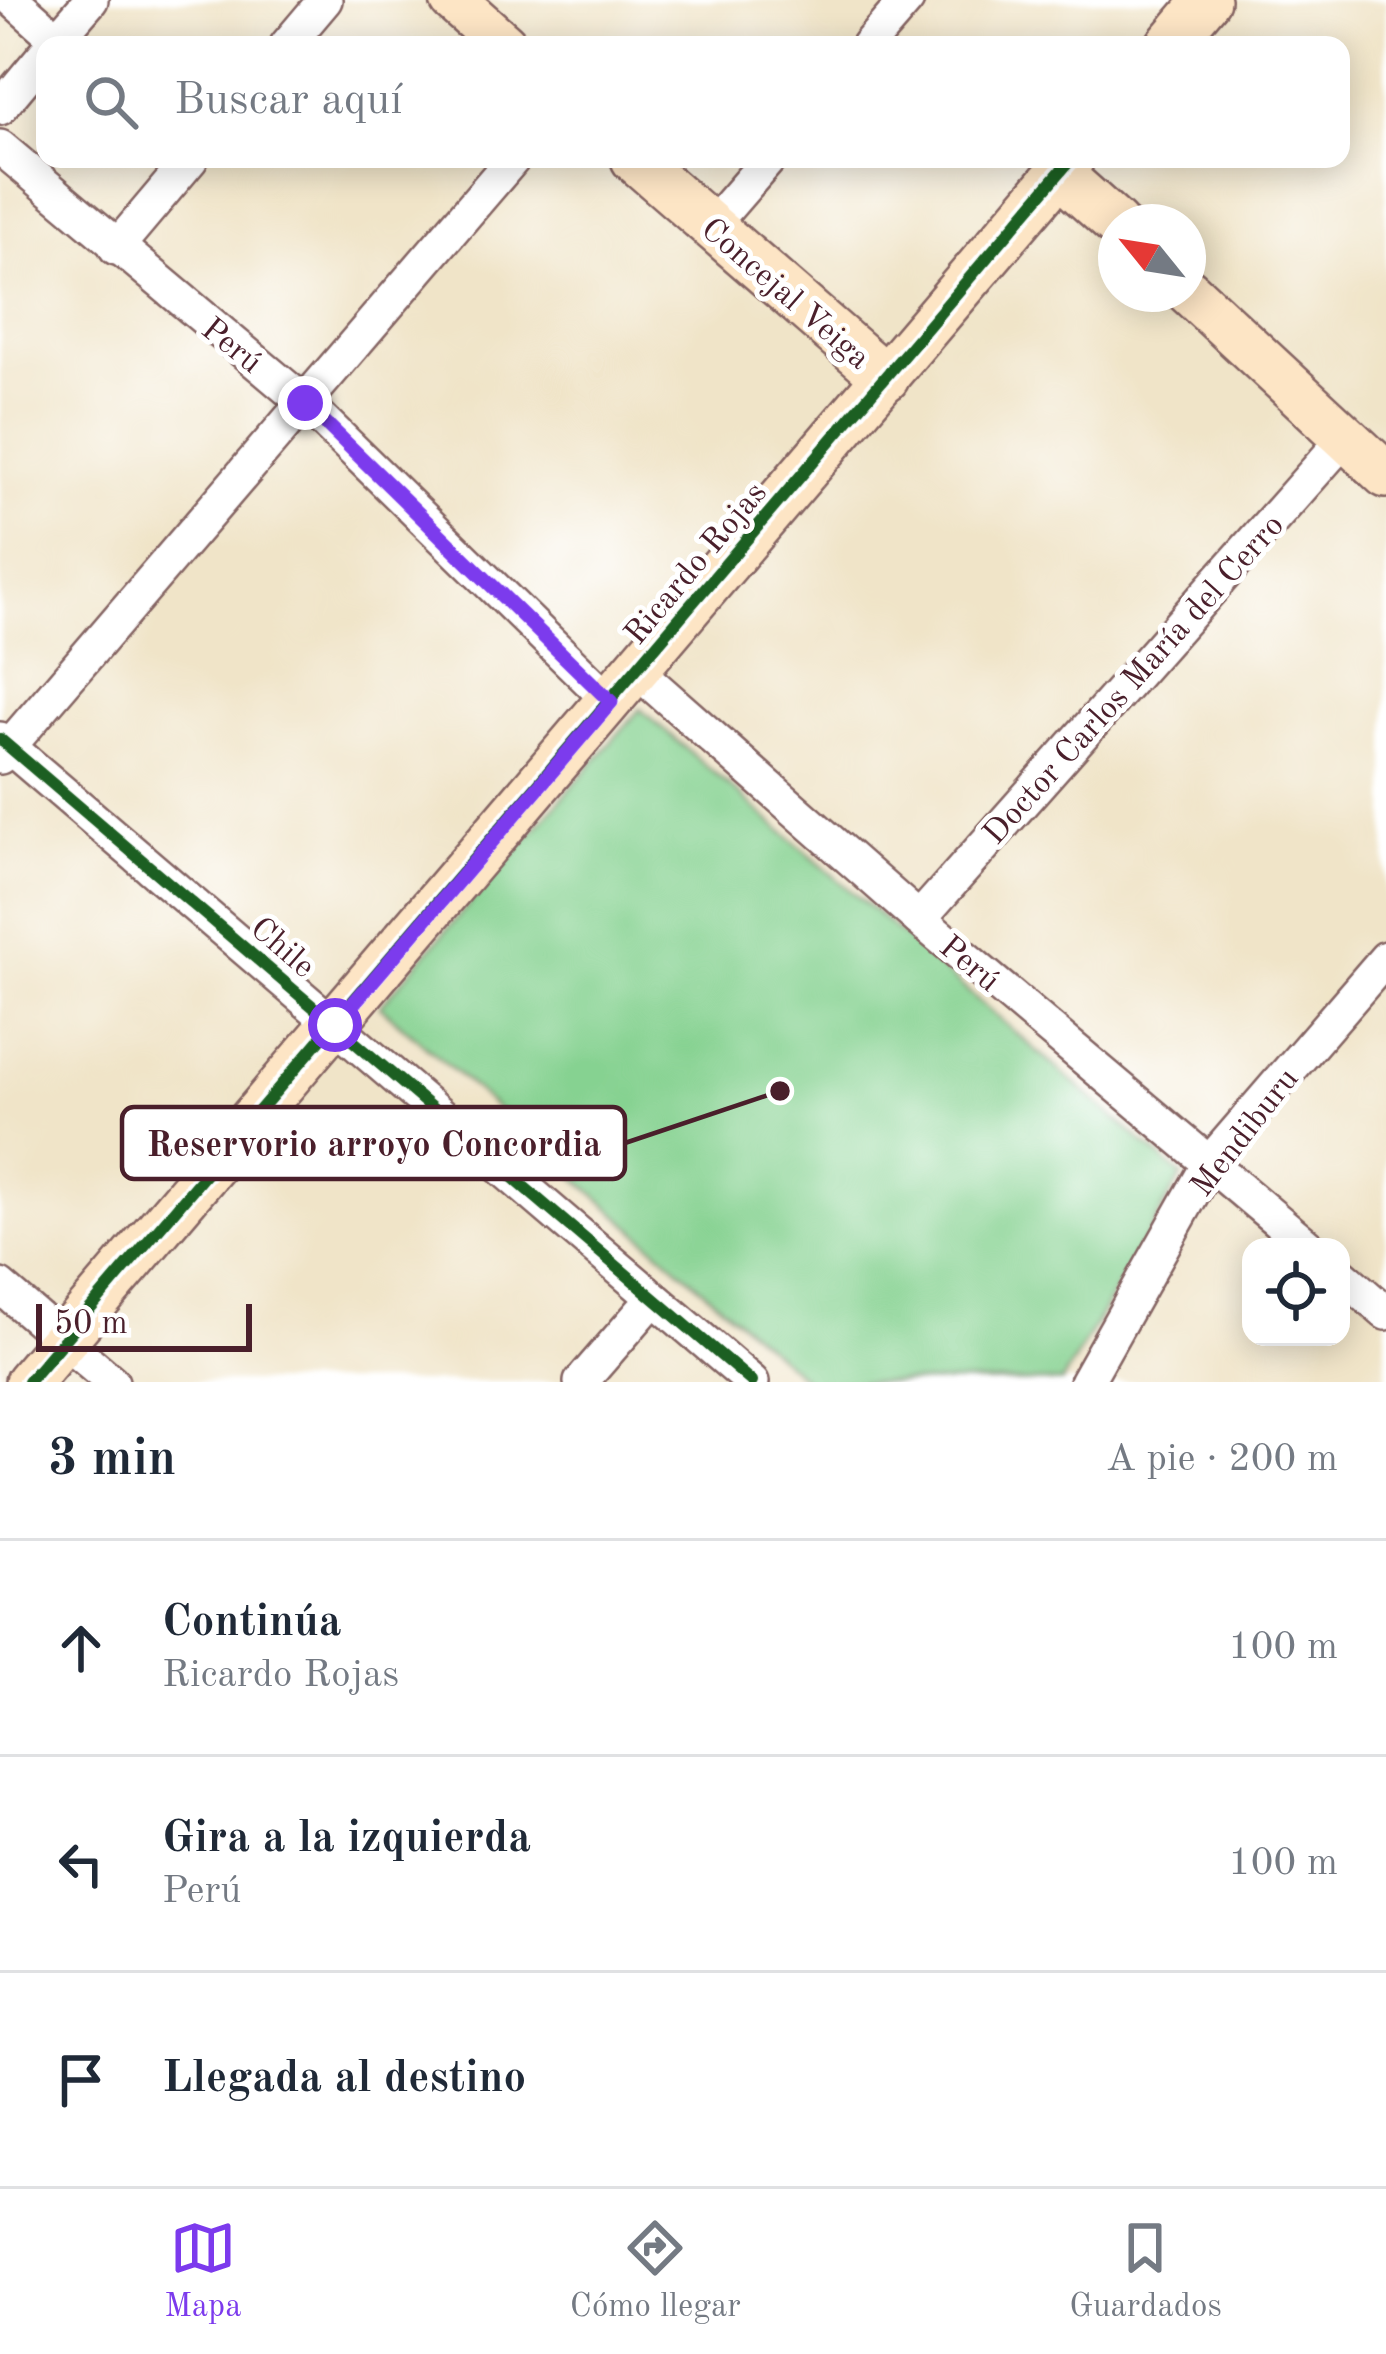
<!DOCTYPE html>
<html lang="es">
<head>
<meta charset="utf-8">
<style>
  body { margin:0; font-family:"Old Standard TT",serif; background:#f2f2f3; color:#1f2937 }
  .controls { position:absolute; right:36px; bottom:36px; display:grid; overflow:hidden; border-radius:24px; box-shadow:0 6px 30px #0003 }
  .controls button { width:108px; height:108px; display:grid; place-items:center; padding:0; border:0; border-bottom:3px solid #e0e1e3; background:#fff; color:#1f2937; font:60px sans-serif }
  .compass { position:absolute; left:1098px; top:204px; width:108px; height:108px; border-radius:50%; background:#fff; box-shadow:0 6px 30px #0003; rotate:300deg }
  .scale { position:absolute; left:36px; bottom:30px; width:216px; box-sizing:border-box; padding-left:12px; border:6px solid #4a1f2b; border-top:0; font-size:33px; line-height:42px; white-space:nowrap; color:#4a1f2b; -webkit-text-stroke:9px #fff; paint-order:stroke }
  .stop { position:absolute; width:36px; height:36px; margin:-27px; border:9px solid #7c3aed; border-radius:50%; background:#fff }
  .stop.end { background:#7c3aed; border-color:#fff; box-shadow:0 3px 12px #0008 }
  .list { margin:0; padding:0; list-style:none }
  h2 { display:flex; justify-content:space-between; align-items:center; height:156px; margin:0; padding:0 48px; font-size:51px }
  h2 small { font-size:39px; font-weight:400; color:#747a83 }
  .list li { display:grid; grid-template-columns:78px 1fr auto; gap:36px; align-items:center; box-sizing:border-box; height:216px; padding:0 48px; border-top:3px solid #e0e1e3 }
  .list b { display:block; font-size:45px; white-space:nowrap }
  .list p { margin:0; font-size:39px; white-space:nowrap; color:#747a83 }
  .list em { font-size:39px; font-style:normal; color:#747a83 }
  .icon { flex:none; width:66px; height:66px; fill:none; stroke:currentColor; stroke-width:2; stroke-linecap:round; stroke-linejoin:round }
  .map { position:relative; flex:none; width:1386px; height:1382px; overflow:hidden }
  .search { position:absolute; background:#fff; box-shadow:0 6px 30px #0003; left:36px; right:36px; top:36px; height:132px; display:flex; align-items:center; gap:30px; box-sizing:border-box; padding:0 42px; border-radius:24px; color:#747a83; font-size:45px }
  .sheet { height:804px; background:#fff }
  nav { display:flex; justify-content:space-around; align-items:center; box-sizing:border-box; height:168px; border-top:3px solid #e0e1e3; background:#fff; font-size:33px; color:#747a83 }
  nav a { display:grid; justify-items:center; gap:6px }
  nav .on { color:#7c3aed }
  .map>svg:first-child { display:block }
  .green { fill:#86d291; stroke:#68785e; stroke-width:3 }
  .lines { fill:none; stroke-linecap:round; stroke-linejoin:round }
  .street-casing { stroke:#846462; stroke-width:38 }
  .secondary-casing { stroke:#846462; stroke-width:50 }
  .street { stroke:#fff; stroke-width:33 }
  .secondary { stroke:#fde5c5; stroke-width:45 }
  .cycleway-casing { stroke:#fff; stroke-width:20 }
  .cycleway { stroke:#1b5e20; stroke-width:12 }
  .route { stroke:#7c3aed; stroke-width:15 }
  .labels { text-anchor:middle; stroke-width:10; stroke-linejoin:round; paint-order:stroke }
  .street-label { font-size:33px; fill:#4a1f2b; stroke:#fff }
  .leader { fill:none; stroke:#4a1f2b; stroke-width:4.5 }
  .callout-dot { fill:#4a1f2b; stroke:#fff; stroke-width:4.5 }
  .callout { fill:#fff; stroke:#4a1f2b; stroke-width:4.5 }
  .callout-label { font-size:36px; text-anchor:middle; font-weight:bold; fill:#4a1f2b }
</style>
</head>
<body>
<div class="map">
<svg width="1386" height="1382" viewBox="0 0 1386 1382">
  <rect width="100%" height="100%" fill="#fff"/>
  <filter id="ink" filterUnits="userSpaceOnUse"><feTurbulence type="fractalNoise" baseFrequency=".00833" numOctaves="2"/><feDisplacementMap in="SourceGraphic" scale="24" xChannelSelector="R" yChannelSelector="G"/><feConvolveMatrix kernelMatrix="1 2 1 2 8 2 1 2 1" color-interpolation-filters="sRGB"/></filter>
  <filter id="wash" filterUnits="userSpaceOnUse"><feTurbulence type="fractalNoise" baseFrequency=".004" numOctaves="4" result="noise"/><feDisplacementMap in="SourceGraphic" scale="48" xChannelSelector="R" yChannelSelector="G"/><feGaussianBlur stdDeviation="2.7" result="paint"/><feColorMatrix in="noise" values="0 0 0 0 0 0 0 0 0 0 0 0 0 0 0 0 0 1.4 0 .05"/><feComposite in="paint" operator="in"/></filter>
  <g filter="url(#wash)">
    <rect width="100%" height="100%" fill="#f0e4c8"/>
    <path class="green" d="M640,709L1182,1176L1062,1382H808L380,1006Z"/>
  </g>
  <g filter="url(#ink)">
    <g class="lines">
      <defs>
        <g id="street">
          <path d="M13,0L57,39"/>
          <path d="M52,45L91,0"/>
          <path d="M287,45L325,0"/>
          <path d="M868,45L907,0"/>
          <path d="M0,108L45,54"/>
          <path d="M0,147L305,403L611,702"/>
          <path d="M711,226L769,159"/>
          <path d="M116,248L191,159"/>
          <path d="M637,671L919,919L1309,1247"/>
          <path d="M0,739L752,1382"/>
          <path d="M0,757L513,159"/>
          <path d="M919,919L1345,438"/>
          <path d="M1341,1274L1386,1313"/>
          <path d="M0,1286L112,1382"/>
          <path d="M581,1382L653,1299"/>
          <path d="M1086,1382L1210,1162L1386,958"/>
        </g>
        <g id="secondary">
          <path d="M453,0L504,45"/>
          <path d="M1169,45L1207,0"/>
          <path d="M634,159L886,378"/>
          <path d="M1059,173L1116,224"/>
          <path d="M1188,291L1386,475"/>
          <path d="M28,1382L1071,159"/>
        </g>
      </defs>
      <use href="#street" class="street-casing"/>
      <use href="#secondary" class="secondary-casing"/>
      <use href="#street" class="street"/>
      <use href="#secondary" class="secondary"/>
      <defs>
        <g id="cycleway">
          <path d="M0,739L752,1382"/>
          <path d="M28,1382L1071,159"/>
        </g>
      </defs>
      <use href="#cycleway" class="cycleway-casing"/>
      <use href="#cycleway" class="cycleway"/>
    </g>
  </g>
  <g class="lines" filter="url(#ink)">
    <path class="route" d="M305,403L611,702L335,1025"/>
  </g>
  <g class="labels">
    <g class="street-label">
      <text transform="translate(787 292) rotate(41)" y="12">Concejal Veiga</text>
      <text transform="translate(233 344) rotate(39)" y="12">Perú</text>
      <text transform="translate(694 562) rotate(-50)" y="12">Ricardo Rojas</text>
      <text transform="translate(1132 678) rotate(-48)" y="12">Doctor Carlos María del Cerro</text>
      <text transform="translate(284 946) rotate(41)" y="12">Chile</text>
      <text transform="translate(971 962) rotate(40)" y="12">Perú</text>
      <text transform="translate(1243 1131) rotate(-52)" y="12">Mendiburu</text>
    </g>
  </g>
  <path class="leader" d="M780 1091L625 1143"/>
  <circle class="callout-dot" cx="780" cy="1091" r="12"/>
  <rect class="callout" x="122" y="1107" width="503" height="72" rx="12"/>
  <g class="callout-label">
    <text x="374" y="1156">Reservorio arroyo Concordia</text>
  </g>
</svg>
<div class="controls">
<button><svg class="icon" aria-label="locate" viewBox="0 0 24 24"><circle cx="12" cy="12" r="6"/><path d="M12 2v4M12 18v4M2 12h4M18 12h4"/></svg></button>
</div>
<svg class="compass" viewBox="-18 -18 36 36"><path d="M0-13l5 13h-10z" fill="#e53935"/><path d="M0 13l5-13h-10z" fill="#747a83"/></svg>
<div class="scale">50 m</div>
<div class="stop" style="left:335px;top:1025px"></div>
<div class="stop end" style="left:305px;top:403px"></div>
<div class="search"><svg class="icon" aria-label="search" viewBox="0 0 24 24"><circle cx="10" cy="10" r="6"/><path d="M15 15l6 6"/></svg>Buscar aquí</div>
</div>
<section class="sheet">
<h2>3 min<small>A pie · 200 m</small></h2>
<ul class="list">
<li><svg class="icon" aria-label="ahead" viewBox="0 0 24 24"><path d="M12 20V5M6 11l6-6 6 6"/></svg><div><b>Continúa</b><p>Ricardo Rojas</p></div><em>100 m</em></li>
<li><svg class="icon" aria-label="left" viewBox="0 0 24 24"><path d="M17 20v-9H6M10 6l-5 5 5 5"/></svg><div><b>Gira a la izquierda</b><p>Perú</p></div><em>100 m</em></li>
<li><svg class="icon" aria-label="arrive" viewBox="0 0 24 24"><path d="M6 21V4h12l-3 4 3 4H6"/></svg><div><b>Llegada al destino</b></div></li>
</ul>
</section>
<nav>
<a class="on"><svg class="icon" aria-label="map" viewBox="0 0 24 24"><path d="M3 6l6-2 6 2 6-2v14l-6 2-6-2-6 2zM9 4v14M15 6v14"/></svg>Mapa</a>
<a><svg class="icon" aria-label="directions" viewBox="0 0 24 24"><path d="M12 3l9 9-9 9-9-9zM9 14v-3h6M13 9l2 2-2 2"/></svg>Cómo llegar</a>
<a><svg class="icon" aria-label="saved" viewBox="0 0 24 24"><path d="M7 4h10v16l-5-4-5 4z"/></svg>Guardados</a>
</nav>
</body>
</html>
